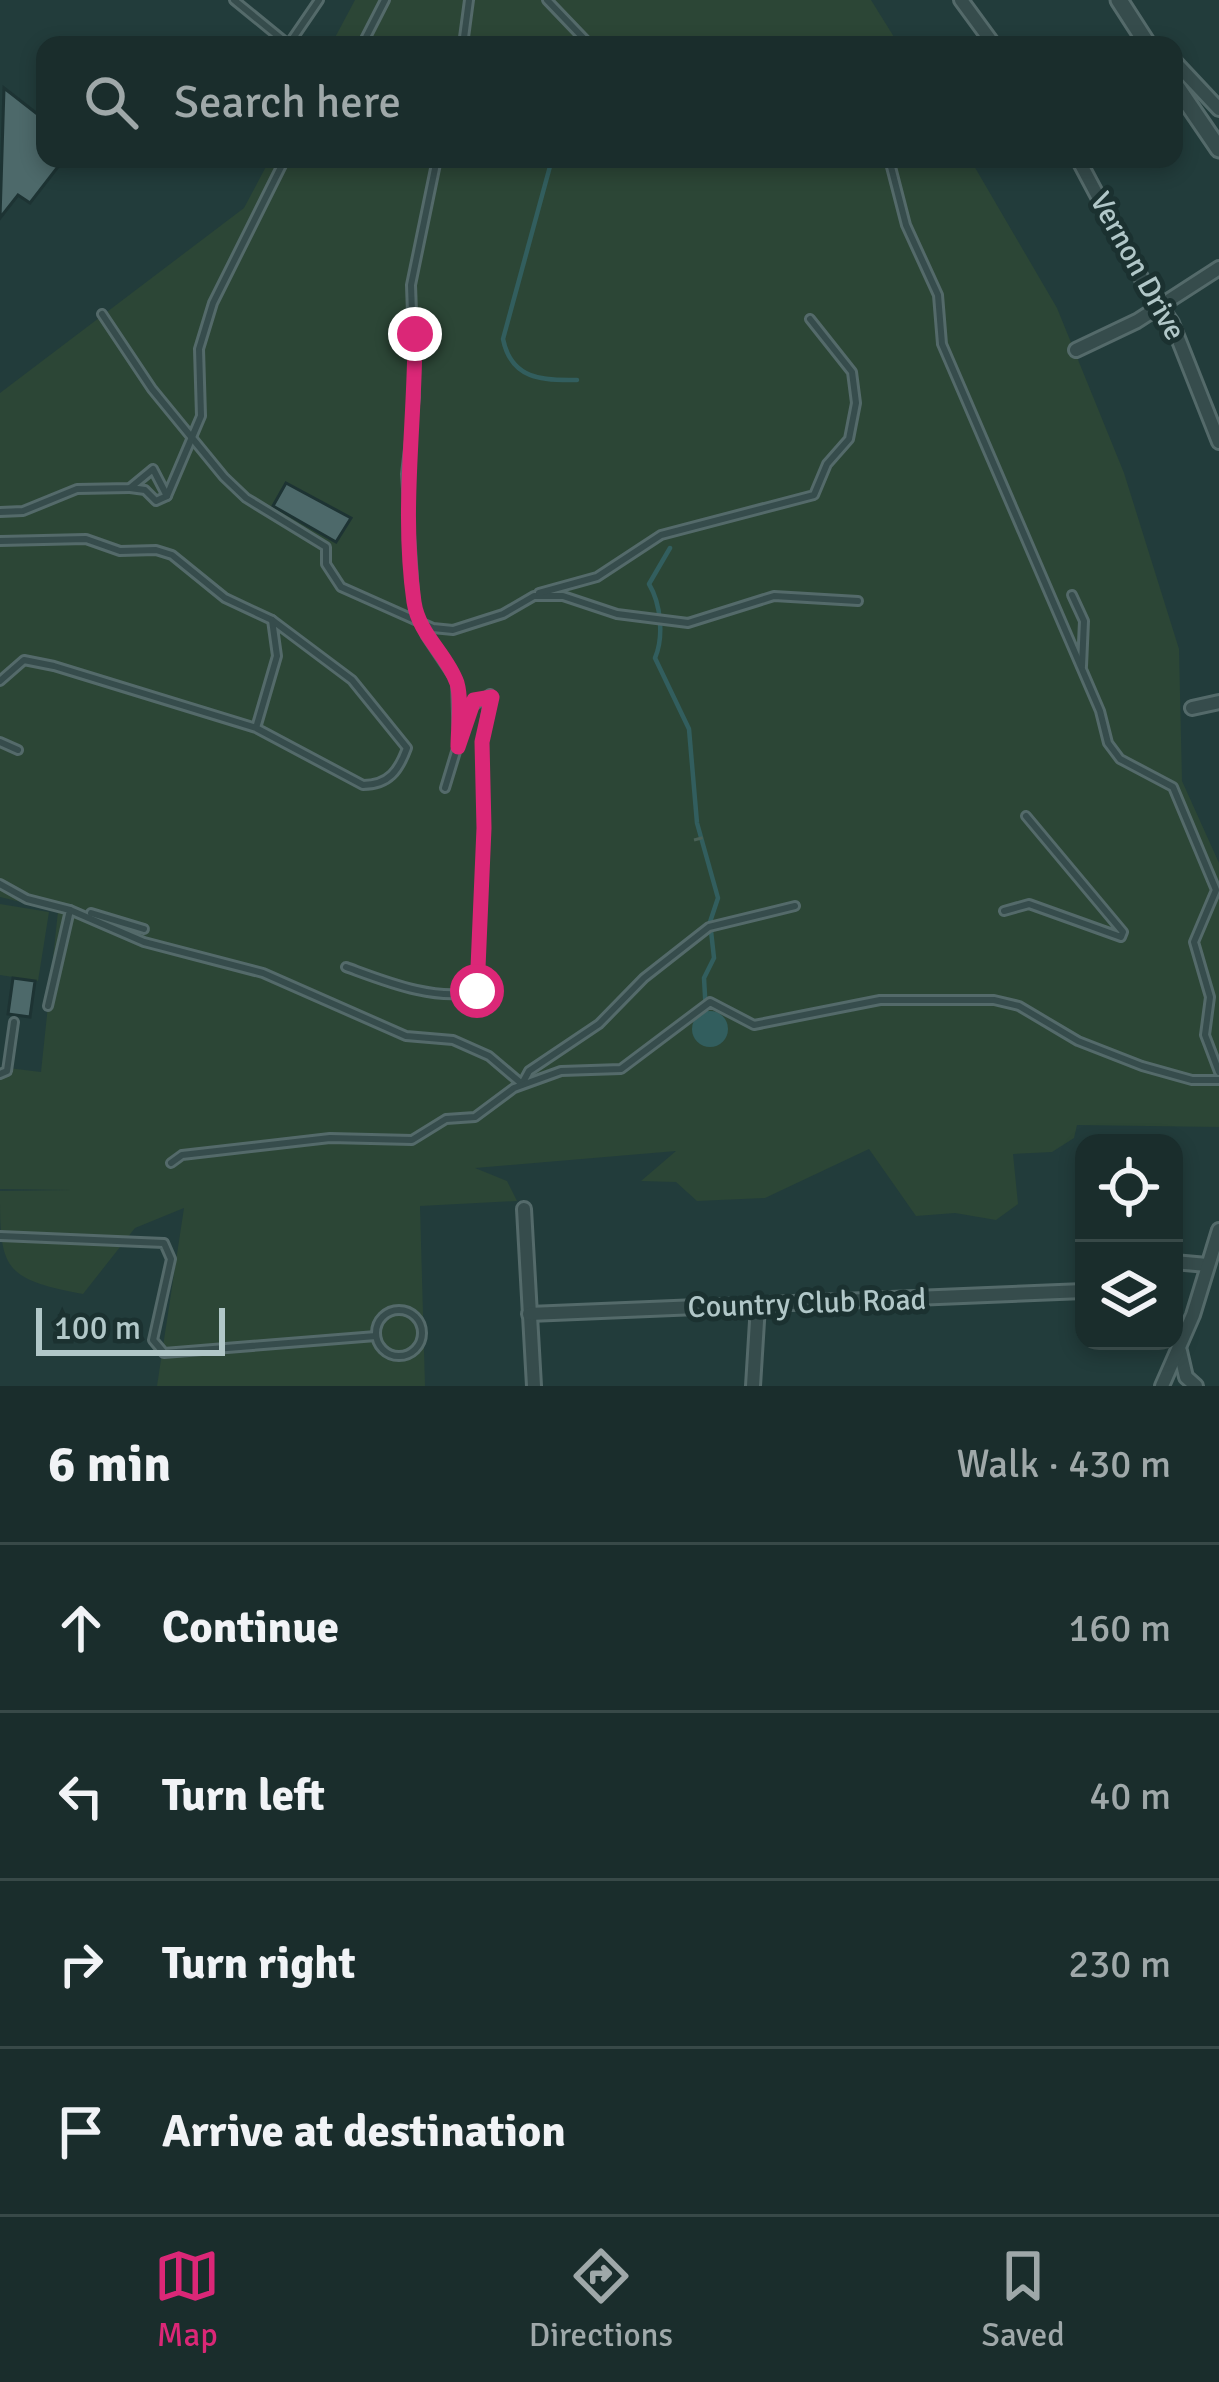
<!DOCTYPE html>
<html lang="en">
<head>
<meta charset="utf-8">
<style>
  body { margin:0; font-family:Signika,sans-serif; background:#273938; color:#f1f3f6 }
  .controls { position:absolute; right:36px; bottom:36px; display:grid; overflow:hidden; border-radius:24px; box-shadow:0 6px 18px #0003 }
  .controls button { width:108px; height:108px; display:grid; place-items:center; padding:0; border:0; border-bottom:3px solid #384948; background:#1a2d2c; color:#f1f3f6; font:60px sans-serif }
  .scale { position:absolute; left:36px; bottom:30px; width:189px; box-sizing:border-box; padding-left:12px; border:6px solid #b1c7c8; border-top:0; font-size:33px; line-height:42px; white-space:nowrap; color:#b1c7c8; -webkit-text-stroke:9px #1b3130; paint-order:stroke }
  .stop { position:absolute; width:36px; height:36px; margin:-27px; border:9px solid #db2777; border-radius:50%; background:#fff }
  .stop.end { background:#db2777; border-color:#fff; box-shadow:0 3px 12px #0008 }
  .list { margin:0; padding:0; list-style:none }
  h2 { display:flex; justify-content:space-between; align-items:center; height:156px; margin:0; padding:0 48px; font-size:51px }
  h2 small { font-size:39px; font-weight:400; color:#9fa8a9 }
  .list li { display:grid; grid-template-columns:78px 1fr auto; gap:36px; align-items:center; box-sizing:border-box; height:168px; padding:0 48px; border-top:3px solid #384948 }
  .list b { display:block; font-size:45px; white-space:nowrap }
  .list em { font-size:39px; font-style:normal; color:#9fa8a9 }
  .icon { flex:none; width:66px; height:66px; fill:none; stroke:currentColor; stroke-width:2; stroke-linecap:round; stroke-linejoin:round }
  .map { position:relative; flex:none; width:1219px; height:1386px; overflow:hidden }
  .search { position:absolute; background:#1a2d2c; box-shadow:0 6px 18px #0003; left:36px; right:36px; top:36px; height:132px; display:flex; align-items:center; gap:30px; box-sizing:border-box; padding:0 42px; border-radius:24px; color:#9fa8a9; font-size:45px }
  .sheet { height:828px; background:#1a2d2c }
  nav { display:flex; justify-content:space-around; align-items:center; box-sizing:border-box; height:168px; border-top:3px solid #384948; background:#1a2d2c; font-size:33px; color:#9fa8a9 }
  nav a { display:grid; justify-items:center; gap:6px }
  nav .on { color:#db2777 }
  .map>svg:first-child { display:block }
  .green { fill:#2c4636 }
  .water { fill:#325e5e }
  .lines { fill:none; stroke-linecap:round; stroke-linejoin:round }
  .stream { stroke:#325e5e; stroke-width:4.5 }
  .building { fill:#4d696a; stroke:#1d3333; stroke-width:3 }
  .service-casing { stroke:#546a6a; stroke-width:12 }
  .minor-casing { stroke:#546a6a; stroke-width:18 }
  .tertiary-casing { stroke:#546a6a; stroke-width:21 }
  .path { stroke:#496056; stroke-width:3; stroke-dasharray:9 9; stroke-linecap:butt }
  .service { stroke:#364c4c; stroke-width:6 }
  .minor { stroke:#364c4c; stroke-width:12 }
  .tertiary { stroke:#364c4c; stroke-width:15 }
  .route { stroke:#db2777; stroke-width:15 }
  .labels { text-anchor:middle; stroke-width:10; stroke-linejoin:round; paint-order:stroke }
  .street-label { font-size:30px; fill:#b1c7c8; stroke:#1b3130 }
</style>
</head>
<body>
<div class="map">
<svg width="1219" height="1386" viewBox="0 0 1219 1386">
  <rect width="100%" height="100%" fill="#223c3b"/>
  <g class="green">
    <path d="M355,0H871L899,45H331Z"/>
    <path d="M270,159H970L1057,308L1124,473L1179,649L1182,781L1219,863V1127L1077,1125L1074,1138L1052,1152L1013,1154L1018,1204L996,1220L955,1213L916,1216L869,1149L765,1198L697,1201L676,1182L641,1181L676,1151L475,1168L507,1181L517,1201L420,1206L425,1386H157L184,1208L135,1228L83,1294C2,1279 0,1268 0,1191L72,1190L0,1189V1067L41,1072L58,911L0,897V393L244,208Z"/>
    <path d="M0,904L49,912L38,981L0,975Z"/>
  </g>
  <circle class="water" cx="710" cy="1029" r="18"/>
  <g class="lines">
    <g class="stream">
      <path d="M552,159L503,339C511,379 542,381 577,380"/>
      <path d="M670,548L649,584C661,604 664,637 655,658L689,729L697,823L718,898L710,922L714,958L704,978L706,1014"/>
    </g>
  </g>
  <g class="building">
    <path d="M4,88L45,120V159H64L30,203L18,195L0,218Z"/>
    <path d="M286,483L351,518L336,542L273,506Z"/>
    <path d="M13,978L35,981L30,1017L8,1014Z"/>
  </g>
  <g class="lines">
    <defs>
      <g id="service">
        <path d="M234,0L289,45"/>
        <path d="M547,0L590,45"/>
        <path d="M289,44L319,0"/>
        <path d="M362,45L385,0"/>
        <path d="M463,45L469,0"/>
        <path d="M437,159L411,285L415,397L406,474L415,608L426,636L456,681L458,747"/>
        <path d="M889,159L906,225L938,295L942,344L1100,711L1108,743L1120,759L1173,787L1216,890L1194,942L1210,997L1205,1035L1219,1072"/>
        <path d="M102,314L152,389L224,477L246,498L326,547V564L341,587L433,628L453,630L503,614L534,596H563L617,614L688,623L774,596L858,601"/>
        <path d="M130,488L145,490L156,501L167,496"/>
        <path d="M0,512L23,511L77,489L130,488L153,469L167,496L201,416L199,349L213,303L285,159"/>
        <path d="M0,541L86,539L120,551L156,550L172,555L225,598L272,620"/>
        <path d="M539,593L597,577L661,535L814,495L827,464L849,439L856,403L852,372L810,319"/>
        <path d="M1072,595L1084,621L1082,666"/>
        <path d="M0,681L24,660L54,666L256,728L363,785C389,785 399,770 407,748L352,680L272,620L277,656L256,728"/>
        <path d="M0,742L18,750"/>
        <path d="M0,884L27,899L70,910L48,1006"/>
        <path d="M70,910L144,942L263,973L406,1036L453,1040L489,1056L522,1084L529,1071L599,1024L644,978L709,927L795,906"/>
        <path d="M1004,911L1029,904L1121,937L1123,932L1026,816"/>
        <path d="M91,913L144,929"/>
        <path d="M346,967C382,980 437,1003 477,991L484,828L482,742L490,694L469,709L445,788"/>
        <path d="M0,1074L7,1071L14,1022"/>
        <path d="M171,1163L182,1155L330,1138L412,1140L446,1119L475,1117L514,1088L561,1071L621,1069L710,1002L754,1025L880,1000H994L1019,1006L1078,1041L1142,1066L1192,1080H1219"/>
        <path d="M0,1236L164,1243L171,1259L153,1340L164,1353L376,1336"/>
        <circle cx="399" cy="1333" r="23"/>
      </g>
      <g id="minor">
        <path d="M961,0L994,45"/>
        <path d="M1174,61L1219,109"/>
        <path d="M1078,159L1145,285L1172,323L1219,442"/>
        <path d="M1076,350L1137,321L1219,268"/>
        <path d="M1192,708L1219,702"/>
        <path d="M524,1209L534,1386"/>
        <path d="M1174,1262L1207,1265"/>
        <path d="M529,1314L1084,1291"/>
        <path d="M1180,1351L1186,1377L1196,1386"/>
        <path d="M753,1386L758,1305"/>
        <path d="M1162,1386L1193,1315L1219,1230"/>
      </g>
      <g id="tertiary">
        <path d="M1119,0L1148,45"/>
        <path d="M1174,83L1219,149"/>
      </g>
    </defs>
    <use href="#service" class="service-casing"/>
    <use href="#minor" class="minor-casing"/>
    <use href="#tertiary" class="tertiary-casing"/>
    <path class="path" d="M694,840L709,836"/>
    <use href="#service" class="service"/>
    <use href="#minor" class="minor"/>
    <use href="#tertiary" class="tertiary"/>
  </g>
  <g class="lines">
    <path class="route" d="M415,334C415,424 401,511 414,602C419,635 447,654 457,683C462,700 458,729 458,747L474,700L492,697L482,742L484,828L477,991"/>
  </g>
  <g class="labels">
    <g class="street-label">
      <text transform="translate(1138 266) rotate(61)" y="10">Vernon Drive</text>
      <text transform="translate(807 1303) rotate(-2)" y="10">Country Club Road</text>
    </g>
  </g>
</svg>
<div class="controls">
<button><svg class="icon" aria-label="locate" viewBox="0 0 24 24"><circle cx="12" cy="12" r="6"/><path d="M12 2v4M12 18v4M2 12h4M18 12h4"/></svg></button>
<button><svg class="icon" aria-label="layers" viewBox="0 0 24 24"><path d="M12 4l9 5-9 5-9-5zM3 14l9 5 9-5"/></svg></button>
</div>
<div class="scale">100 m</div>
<div class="stop" style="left:477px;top:991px"></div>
<div class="stop end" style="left:415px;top:334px"></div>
<div class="search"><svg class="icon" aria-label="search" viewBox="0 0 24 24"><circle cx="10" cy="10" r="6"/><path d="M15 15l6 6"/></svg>Search here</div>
</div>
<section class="sheet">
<h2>6 min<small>Walk · 430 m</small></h2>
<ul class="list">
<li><svg class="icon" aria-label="ahead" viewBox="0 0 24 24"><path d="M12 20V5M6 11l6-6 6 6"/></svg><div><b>Continue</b></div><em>160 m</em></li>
<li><svg class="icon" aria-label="left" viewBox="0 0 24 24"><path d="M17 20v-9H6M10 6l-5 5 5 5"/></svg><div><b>Turn left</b></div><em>40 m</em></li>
<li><svg class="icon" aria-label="right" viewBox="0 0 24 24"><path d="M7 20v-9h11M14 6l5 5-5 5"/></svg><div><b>Turn right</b></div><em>230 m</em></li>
<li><svg class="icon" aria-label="arrive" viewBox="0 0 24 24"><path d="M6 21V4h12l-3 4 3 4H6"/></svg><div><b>Arrive at destination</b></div></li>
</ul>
</section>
<nav>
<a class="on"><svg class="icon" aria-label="map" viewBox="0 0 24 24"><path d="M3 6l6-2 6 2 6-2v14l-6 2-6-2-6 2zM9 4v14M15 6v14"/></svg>Map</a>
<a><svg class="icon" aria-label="directions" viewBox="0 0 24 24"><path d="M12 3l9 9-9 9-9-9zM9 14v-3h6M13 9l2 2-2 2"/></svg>Directions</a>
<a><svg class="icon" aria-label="saved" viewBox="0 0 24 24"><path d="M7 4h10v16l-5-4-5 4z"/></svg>Saved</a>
</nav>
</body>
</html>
